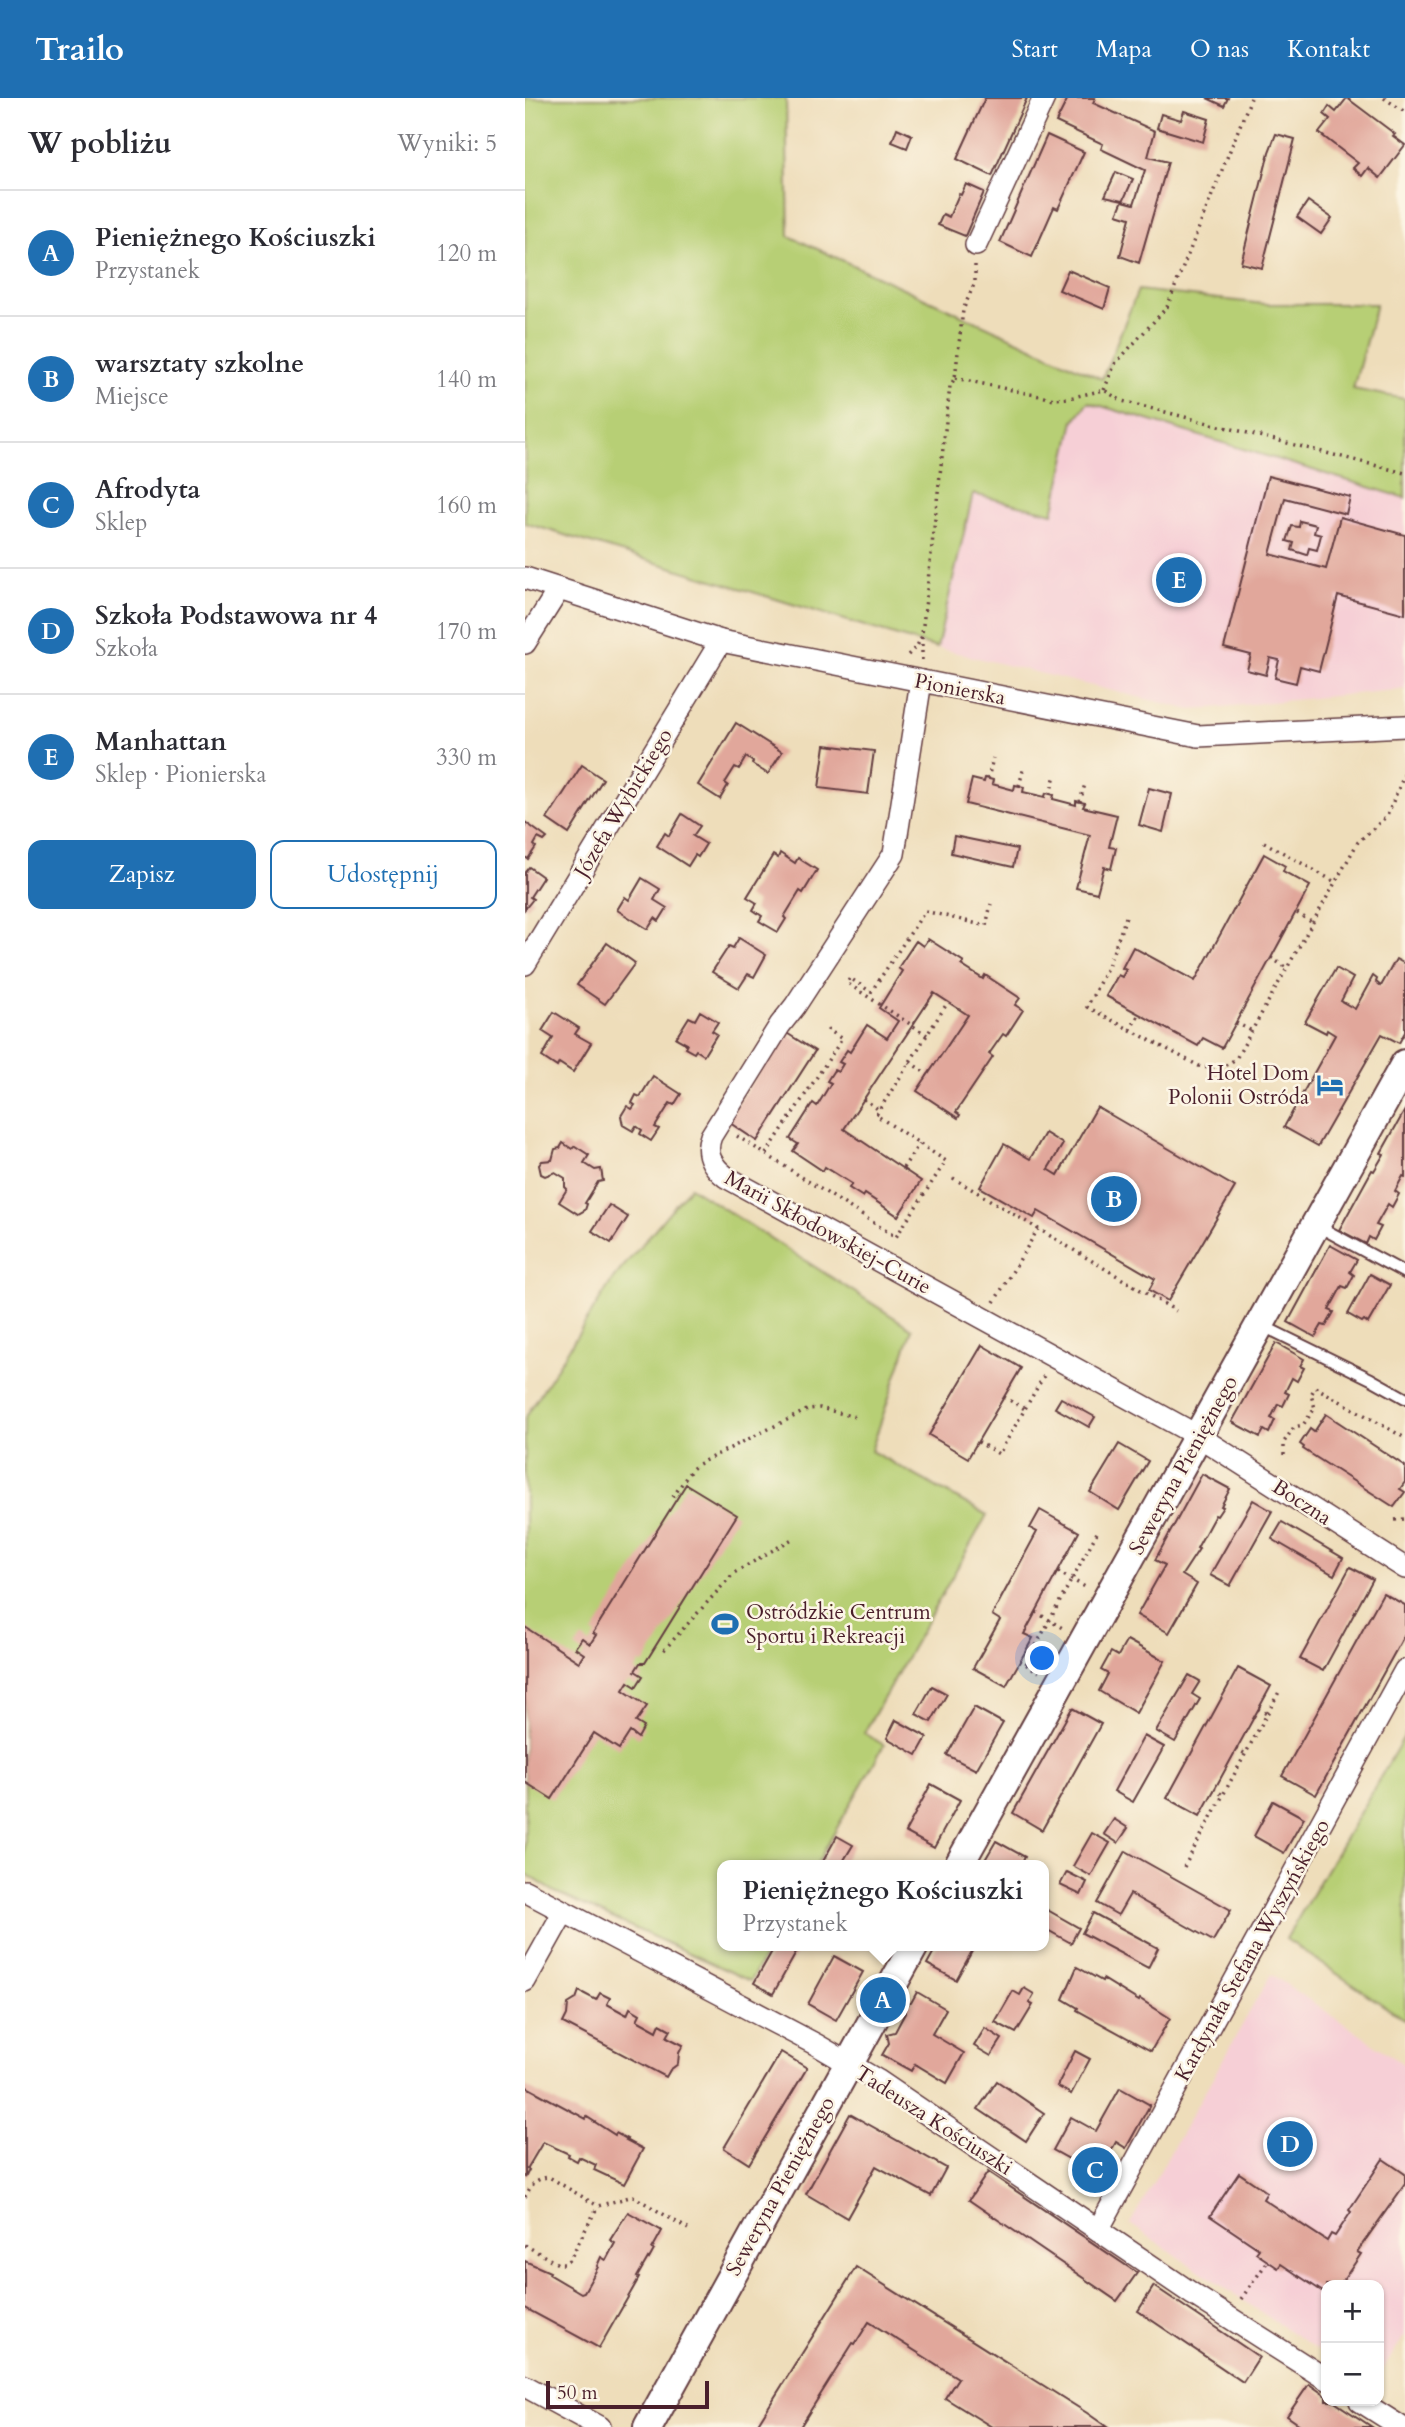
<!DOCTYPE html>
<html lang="pl">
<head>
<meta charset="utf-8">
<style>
  body { margin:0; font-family:Cardo,serif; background:#f7f7f7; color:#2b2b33 }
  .controls { position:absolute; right:21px; bottom:21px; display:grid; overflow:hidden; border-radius:14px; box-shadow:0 2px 5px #0004 }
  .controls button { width:63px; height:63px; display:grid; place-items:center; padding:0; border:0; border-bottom:2px solid #e1e1e2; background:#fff; color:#2b2b33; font:35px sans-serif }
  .scale { position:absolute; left:21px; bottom:18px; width:163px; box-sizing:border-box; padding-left:7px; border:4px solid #4a1f2b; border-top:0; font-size:19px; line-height:24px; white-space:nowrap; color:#4a1f2b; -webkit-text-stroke:5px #fcf5e5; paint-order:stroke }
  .you { position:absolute; left:518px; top:1561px; width:24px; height:24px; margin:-18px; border:5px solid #fff; border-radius:50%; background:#1a73e8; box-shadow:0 0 0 10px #1a73e833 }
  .badge { display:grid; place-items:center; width:46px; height:46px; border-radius:50%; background:#1f6fb2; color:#fff; font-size:23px; font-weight:700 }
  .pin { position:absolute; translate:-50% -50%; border:4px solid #fff; box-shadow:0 2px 7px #0006 }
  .popup { position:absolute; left:192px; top:1762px; width:332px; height:91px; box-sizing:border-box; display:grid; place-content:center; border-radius:14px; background:#fff; filter:drop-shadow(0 2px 5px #0005); font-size:23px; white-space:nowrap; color:#7c7c81 }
  .popup b { font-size:26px; color:#2b2b33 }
  .popup::after { content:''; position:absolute; left:50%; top:100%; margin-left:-14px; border:14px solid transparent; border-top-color:#fff }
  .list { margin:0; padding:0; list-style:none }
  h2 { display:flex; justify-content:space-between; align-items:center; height:91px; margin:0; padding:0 28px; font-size:30px }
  h2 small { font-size:23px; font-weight:400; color:#7c7c81 }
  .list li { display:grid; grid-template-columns:46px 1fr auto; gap:21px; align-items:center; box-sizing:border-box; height:126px; padding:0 28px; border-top:2px solid #e1e1e2 }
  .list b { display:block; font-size:26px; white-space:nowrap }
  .list p { margin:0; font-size:23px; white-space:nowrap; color:#7c7c81 }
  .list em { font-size:23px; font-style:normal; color:#7c7c81 }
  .actions { display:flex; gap:14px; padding:21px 28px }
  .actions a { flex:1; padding:16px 0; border:2px solid #1f6fb2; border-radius:14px; text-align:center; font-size:24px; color:#1f6fb2 }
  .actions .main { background:#1f6fb2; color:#fff }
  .map { position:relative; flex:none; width:880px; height:2329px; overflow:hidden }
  header { display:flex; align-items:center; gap:42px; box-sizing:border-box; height:98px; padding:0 35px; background:#1f6fb2; color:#fff }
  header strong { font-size:33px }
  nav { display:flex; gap:38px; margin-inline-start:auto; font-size:24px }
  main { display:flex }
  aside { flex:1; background:#fff }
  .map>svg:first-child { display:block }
  .built { fill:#f6cfd6 }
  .green { fill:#b7cf74; stroke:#807750; stroke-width:2 }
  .building { fill:#e1a79b }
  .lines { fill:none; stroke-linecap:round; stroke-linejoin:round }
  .service-casing { stroke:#633c40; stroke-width:14 }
  .minor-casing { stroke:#633c40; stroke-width:24 }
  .tertiary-casing { stroke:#633c40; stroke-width:32 }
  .path { stroke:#633c40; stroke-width:3.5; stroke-dasharray:2 5; stroke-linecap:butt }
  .service { stroke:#fff; stroke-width:10 }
  .minor { stroke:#fff; stroke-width:21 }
  .tertiary { stroke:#fff; stroke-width:28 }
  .labels { text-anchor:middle; stroke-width:5; stroke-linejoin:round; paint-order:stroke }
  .street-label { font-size:21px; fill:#4a1f2b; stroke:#fcf5e5 }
  .poi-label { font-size:21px; fill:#4a1f2b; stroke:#fcf5e5; text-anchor:end }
</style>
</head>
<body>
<header>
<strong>Trailo</strong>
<nav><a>Start</a><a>Mapa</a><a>O nas</a><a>Kontakt</a></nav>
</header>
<main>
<aside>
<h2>W pobliżu<small>Wyniki: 5</small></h2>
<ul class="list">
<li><span class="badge">A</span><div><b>Pieniężnego Kościuszki</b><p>Przystanek</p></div><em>120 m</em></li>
<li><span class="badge">B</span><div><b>warsztaty szkolne</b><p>Miejsce</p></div><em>140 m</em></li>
<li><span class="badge">C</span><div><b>Afrodyta</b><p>Sklep</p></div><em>160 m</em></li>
<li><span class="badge">D</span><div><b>Szkoła Podstawowa nr 4</b><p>Szkoła</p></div><em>170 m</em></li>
<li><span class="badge">E</span><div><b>Manhattan</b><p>Sklep · Pionierska</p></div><em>330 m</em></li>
</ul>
<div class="actions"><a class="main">Zapisz</a><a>Udostępnij</a></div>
</aside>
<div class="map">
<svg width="880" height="2329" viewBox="0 0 880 2329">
  <rect width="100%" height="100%" fill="#fcf5e5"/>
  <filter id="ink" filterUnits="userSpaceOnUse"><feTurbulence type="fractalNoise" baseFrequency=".0143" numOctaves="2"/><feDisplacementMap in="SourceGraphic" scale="14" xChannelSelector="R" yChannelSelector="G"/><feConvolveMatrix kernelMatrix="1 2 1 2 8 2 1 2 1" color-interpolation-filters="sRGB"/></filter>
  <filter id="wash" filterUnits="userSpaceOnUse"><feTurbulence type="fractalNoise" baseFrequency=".00686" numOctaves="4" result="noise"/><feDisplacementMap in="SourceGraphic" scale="28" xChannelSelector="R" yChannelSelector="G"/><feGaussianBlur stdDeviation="1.57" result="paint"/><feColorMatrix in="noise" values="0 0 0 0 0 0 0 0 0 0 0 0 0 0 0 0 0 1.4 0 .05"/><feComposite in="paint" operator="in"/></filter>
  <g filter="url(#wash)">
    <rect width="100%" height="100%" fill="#eeddba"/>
    <g class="built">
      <path d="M563,304L880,400V591L666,612L412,550L448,396L528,415L549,323Z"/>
      <path d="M746,1876L880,1967V2237L854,2278V2187H801V2258L605,2126Z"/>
    </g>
    <g class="green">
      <path d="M0,0H261L264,138L577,281L613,192L739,206H851L828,291L880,301V400L563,304L549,323L528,415L448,396L412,550L0,425Z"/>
      <path d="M165,1089L387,1231L346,1353L462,1417L339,1635L359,1647L291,1767H197V1848H245L225,1883L30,1794L0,1775V1320L88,1181Z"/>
      <path d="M880,1637V1922L761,1841Z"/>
    </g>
    <g id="blocks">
      <g class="building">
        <path d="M460,0H502L467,78L432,61Z"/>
        <path d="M543,0H570L568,5L630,33L623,59L643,64L614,165L595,158L605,120L592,116L598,102L580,98L591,74L608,81L598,103L609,106L620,72L576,51L578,46L531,24Z"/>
        <path d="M682,0H703L699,8Z"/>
        <path d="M822,0L870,36L868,38L880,47L855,80L843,70L837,78L828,70L833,65L794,35L805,21L799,16L804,8L811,14Z"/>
        <path d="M659,13L684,21L678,44L632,30L636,16L656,22Z"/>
        <path d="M372,30L387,37L382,50L367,44Z"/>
        <path d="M751,36L770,41L737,170L716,165L744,54Z"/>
        <path d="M522,37L559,54L533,111L529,109L507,159L475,144Z"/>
        <path d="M441,86L459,94L440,138L413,127L418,116L424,119L434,96L436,97Z"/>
        <path d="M783,103L807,120L796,136L772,119Z"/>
        <path d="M543,172L585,190L579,211L534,192Z"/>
        <path d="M743,378L825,399L821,416L760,400L745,456L801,471L815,419L880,437V516L813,498L794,573L775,568L771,585L750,580L754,562L745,560L741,577L722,572L726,557L699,550Z"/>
        <path d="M775,423L791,427L789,435L796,437L792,452L784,450L782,457L767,452L769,445L762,443L767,428L774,429Z"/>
        <path d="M211,625L257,654L243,676L227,666L228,664L221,659L214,671L210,669L200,685L203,687L195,701L173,687Z"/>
        <path d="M300,647L349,653L343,696L294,690Z"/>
        <path d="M57,667L78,681L44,736L22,721Z"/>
        <path d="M460,680L468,682L467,686L489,692L490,687L499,689L498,694L520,699L521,695L529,697L528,701L551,707V703L560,705L558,709L592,717L584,749L591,750L586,771L579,769L572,795L551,790L565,737L441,706L447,681L459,684Z"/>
        <path d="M624,690L647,696L638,734L614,727Z"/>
        <path d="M157,716L175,728L168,738L181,746L173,759L170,757L163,768L132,748L140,735L144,738Z"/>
        <path d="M0,724L22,740L19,743L13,740L9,747L11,749L3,761L0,759Z"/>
        <path d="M429,738L492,751L488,769L426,755Z"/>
        <path d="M255,755L270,765L273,760L292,772L278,795L275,793L259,819L261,821L253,834L234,823L237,818L228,812L232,805L222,799L248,757L253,760Z"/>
        <path d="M739,756L760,768L758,773L785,788L697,950L678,940L673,948L581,898L593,877L597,879L601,872L597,870L608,849L670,883Z"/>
        <path d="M4,769L18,779L5,799L8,801L0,811V774Z"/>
        <path d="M117,780L135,791L129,802L142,810L134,823L130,820L123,831L92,812L100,799L104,802Z"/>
        <path d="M214,840L241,857L229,879L223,876L214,890L187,874L204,848L208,850Z"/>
        <path d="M403,841L439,864L436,867L458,881L460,877L495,900L490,907L498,912L481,938L478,936L464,956L468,959L431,1014L435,1017L433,1020L392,993L443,917L409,895L319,1031L396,1083L373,1118L340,1096L338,1099L324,1090L327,1086L300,1069L298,1073L268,1053L273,1046L265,1041L288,1005L292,1008L306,985L302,983L309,972L313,974L318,966L314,964L322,952L325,954L342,927L362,940L373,923L354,910L377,873L373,870L391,843L398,848Z"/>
        <path d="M82,845L110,865L80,906L52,887Z"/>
        <path d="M871,861L880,866V934L874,945L857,936L793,1048L759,1029L810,937L802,932L801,935L780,924L811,870L828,880L816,903L830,911L848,878L852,881L851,884L856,888Z"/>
        <path d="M175,913L193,924L187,933L192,936L179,957L171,952L169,955L160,950L162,946L151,940L164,919L170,922Z"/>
        <path d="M29,914L54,930L50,936L66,945L48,974L34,965L32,969L17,959L28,940L17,933Z"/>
        <path d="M260,934L290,953L232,1043L202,1023Z"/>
        <path d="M128,978L156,996L149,1007L145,1005L130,1029L134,1031L126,1043L115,1036L117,1032L111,1028L108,1033L98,1027L96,1018L102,1008L107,1011L110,1007L107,1005L111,997L115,999Z"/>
        <path d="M572,1009L710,1089L643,1203L624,1192L630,1181L513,1113L509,1120L455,1089L479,1046L505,1061L520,1035L538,1046L523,1071L533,1077Z"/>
        <path d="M880,1012V1079L878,1078L870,1093L874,1096L867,1109L863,1106L851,1127L856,1129L849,1142L844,1139L841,1146L814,1132L847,1072L849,1073L859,1056L856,1055Z"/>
        <path d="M38,1045L47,1051L50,1048L64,1057L59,1065L70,1072L76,1071L78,1083L73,1084L60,1105L62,1106L60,1112L53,1116L34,1104L42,1091L40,1089V1080L30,1074L20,1078L16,1076L14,1067L17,1063L27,1062L30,1051L35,1050Z"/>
        <path d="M84,1107L103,1119L86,1145L67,1133Z"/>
        <path d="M805,1147L832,1162L825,1174L829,1177L822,1190L817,1188L804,1212L809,1214L801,1228L797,1227L790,1239L763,1224Z"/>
        <path d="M845,1176L865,1187L843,1225L839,1222L837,1224L823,1216Z"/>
        <path d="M751,1245L779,1261L775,1268L779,1270L772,1283L767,1280L760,1294L764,1296L758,1308L753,1306L746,1320L750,1322L744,1335L739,1332L735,1339L707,1324Z"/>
        <path d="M457,1247L496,1270L443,1360L404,1337Z"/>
        <path d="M536,1300L570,1319L564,1329L530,1310Z"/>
        <path d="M801,1316L880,1368V1384L875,1391L880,1394L869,1409L778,1351L779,1349L775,1346L785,1331L789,1334Z"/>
        <path d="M594,1346L623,1363L594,1412L565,1394Z"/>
        <path d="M677,1376L705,1391L696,1408L698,1409L692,1418L690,1417L672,1450L674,1451L657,1477L672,1486L644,1535L612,1517L640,1467L630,1462Z"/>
        <path d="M161,1386L212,1417L120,1565H115L110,1573L118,1578L111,1589L103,1584L98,1592L122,1608L111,1624L119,1629L113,1640L105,1634L94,1651L69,1635L27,1701L0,1684V1529L54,1564L59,1556L50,1550L57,1540L65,1546L71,1537L68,1535Z"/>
        <path d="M728,1402L747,1413L705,1488L685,1477Z"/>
        <path d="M515,1412L554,1434L499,1536L508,1540L481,1588L448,1570L475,1522L467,1517L512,1434L505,1430Z"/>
        <path d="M757,1424L818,1460L809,1477L747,1441Z"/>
        <path d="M825,1469L848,1481L798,1573L775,1561Z"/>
        <path d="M858,1495L880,1507V1536L791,1697L757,1678Z"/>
        <path d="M602,1542L640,1563L611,1615L574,1593L583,1576L576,1572L586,1554L593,1558Z"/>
        <path d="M713,1570L746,1588L675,1718L642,1700Z"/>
        <path d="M664,1577L675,1583L667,1596L675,1601L650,1644L631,1633Z"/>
        <path d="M407,1588L422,1596L406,1624L391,1616Z"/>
        <path d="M449,1609L478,1625L451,1672L422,1657Z"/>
        <path d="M547,1610L576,1626L517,1732L488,1715Z"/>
        <path d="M371,1622L402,1639L392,1657L362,1640Z"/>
        <path d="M619,1638L639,1649L608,1704L589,1693Z"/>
        <path d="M406,1686L435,1702L409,1750L380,1734Z"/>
        <path d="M748,1703L779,1720L759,1755L729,1738Z"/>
        <path d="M589,1721L603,1730L593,1745L579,1736Z"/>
        <path d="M567,1735L585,1745L566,1778L548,1768Z"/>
        <path d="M312,1738L328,1747L316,1767H296Z"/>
        <path d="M471,1743L500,1759L496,1767H457Z"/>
        <path d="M601,1753L706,1812L688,1843L605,1796L593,1817L572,1805Z"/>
        <path d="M542,1774L562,1784L556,1797L535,1787Z"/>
        <path d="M519,1810L554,1830L546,1845L519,1830Z"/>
        <path d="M568,1815L633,1850L623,1870L557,1835Z"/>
        <path d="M250,1848H275L248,1896L229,1885Z"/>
        <path d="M412,1848H450L431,1882L402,1866Z"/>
        <path d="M309,1858L338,1874L311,1922L283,1906Z"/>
        <path d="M552,1869L577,1883L578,1881L614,1903L615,1901L645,1920L626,1953L552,1912L553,1910L538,1901Z"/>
        <path d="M499,1890L509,1896L504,1905L508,1907L491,1935L470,1924L488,1893L495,1897Z"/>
        <path d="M54,1893L71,1902L75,1895L85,1900L82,1906L102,1917L105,1910L115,1916L112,1922L132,1933L135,1926L146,1932L142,1939L158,1947L154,1955L153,1966L145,1972L141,1979L38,1925L42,1917L43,1906L51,1901Z"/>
        <path d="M392,1894L421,1911L407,1936L439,1955L422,1985L390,1966L386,1973L357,1957L364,1945L362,1936L370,1934L380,1915L378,1907L386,1905Z"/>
        <path d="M460,1930L477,1941L466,1958L449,1948Z"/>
        <path d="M550,1953L565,1961L546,1996L532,1988Z"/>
        <path d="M256,1954L282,1970L224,2066L199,2050Z"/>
        <path d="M472,1983L519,2015L501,2043L453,2011Z"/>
        <path d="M0,1988L61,2021L62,2019L90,2037L91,2035L102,2041L101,2042L118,2051L99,2086L69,2072L71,2067L54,2059L52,2063L43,2058L44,2056L18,2044L2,2071L4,2072L0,2080Z"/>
        <path d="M595,1990L625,2007L601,2050L591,2044L573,2077L528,2052L546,2019L571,2033Z"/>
        <path d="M325,2016L421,2070L406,2098L351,2068L322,2120L281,2096Z"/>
        <path d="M858,2061L880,2076V2086L832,2154L836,2156L815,2187H801V2196L756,2166L753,2170L731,2155L734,2151L685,2118L714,2075L742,2094L738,2101L802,2143L806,2136L810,2138L826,2114L824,2112Z"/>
        <path d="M463,2074L612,2175L592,2203L444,2102Z"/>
        <path d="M103,2114L137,2133L127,2151L129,2152L124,2161L123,2160L112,2179L114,2180L74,2250L0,2210V2163L25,2174L24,2176L56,2195L59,2194L73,2169L72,2168L76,2159L81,2162L90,2145L85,2142Z"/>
        <path d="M331,2169L562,2315L582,2329H467L420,2300L433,2280L344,2224L330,2246L328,2245L275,2329H231Z"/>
        <path d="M629,2188L734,2259L718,2284L613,2213Z"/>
        <path d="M784,2286L801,2298V2303H808L847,2329H778L762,2318Z"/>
      </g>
    </g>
  </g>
  <g filter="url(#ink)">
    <use href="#blocks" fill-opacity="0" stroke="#633c40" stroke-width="2"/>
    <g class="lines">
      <defs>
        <g id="service">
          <path d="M791,1127L880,1175"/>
          <path d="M736,1227L846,1281L880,1300"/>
        </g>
        <g id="minor">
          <path d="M451,147L519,0"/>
          <path d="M0,480L196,543L673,638L880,628"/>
          <path d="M0,545L34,491"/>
          <path d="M396,583L369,756L270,908L255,927L186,1038C179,1056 187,1068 201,1079L673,1338L880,1470"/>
          <path d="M0,866L196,543"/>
          <path d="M0,1793L292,1947L352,1982L669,2197L801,2281"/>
          <path d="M0,1883L38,1815"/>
          <path d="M573,2132L880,1572"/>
          <path d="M0,2288L75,2329"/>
          <path d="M835,2303L876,2329"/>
        </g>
        <g id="tertiary">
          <path d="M434,1767L880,966"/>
          <path d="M123,2329L389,1848"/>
        </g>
      </defs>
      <use href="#service" class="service-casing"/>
      <use href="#minor" class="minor-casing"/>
      <use href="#tertiary" class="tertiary-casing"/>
      <g class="path">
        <path d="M859,0L880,14"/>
        <path d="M430,280L529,301L544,300L579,292L597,303L880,375"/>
        <path d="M579,292L590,266L642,209L726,0"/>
        <path d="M383,557L392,548L397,538"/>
        <path d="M397,562V536L425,288L430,280L438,212L450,184V167"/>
        <path d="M463,681L468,660"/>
        <path d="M494,688L499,669"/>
        <path d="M525,696L530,677"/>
        <path d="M555,704L560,686"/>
        <path d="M739,744L810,784"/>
        <path d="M772,815L788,825"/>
        <path d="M601,819L583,868L562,909L674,968C689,972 701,970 712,959L833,744L862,718L880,675"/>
        <path d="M746,860L762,870"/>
        <path d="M711,925L727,933"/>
        <path d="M605,932L614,916"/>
        <path d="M402,937L322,885L325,880L346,894L400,813L461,828L466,806"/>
        <path d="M385,964L403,977"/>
        <path d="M339,1001L354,1012"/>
        <path d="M212,1038L371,1139L421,1063L351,1017L423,904"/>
        <path d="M241,1056L317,941L298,928"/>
        <path d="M378,1070L394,1046"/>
        <path d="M428,1080L651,1213"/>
        <path d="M469,1204L513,1131"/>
        <path d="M479,1299L500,1311"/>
        <path d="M453,1344L474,1356L520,1276"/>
        <path d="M759,1357V1344L769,1329L778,1327L790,1310L786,1297L790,1289L880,1340"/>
        <path d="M148,1399L166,1372L173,1366L284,1311L295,1310L330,1319"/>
        <path d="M870,1422L880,1421"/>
        <path d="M533,1474L562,1490"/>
        <path d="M511,1514L539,1531"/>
        <path d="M139,1552L209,1475L267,1441"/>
        <path d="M495,1563L514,1574"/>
        <path d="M501,1566L574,1431"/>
        <path d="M733,1611L742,1616"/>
        <path d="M711,1651L721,1656"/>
        <path d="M689,1691L698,1697"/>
        <path d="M659,1769L754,1594"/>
        <path d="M0,2099C6,2088 10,2080 24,2079L73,2108L108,2098L163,2131"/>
        <path d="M0,2147L33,2166H39L45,2161L73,2108"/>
        <path d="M716,2201L743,2163"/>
      </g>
      <use href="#service" class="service"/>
      <use href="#minor" class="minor"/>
      <use href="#tertiary" class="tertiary"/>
    </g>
  </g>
  <defs>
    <symbol id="hotel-bare" viewBox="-9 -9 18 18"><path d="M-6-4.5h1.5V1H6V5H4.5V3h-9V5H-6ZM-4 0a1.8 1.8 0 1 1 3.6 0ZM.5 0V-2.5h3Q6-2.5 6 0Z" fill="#1f6fb2" stroke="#fcf5e5" stroke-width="2.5" paint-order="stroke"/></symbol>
    <symbol id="stadium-bare" viewBox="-9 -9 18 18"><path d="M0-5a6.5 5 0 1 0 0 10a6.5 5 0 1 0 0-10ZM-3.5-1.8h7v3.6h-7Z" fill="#1f6fb2" stroke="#fcf5e5" stroke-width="2.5" paint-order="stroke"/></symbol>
  </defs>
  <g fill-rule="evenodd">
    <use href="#hotel-bare" x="786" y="968" width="38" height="38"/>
    <use href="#stadium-bare" x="181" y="1507" width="38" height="38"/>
  </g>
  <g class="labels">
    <g class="street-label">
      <text transform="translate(435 591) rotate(11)" y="7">Pionierska</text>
      <text transform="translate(98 705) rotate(-59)" y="7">Józefa Wybickiego</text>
      <text transform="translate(303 1134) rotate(29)" y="7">Marii Skłodowskiej-Curie</text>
      <text transform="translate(658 1367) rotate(-61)" y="7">Seweryna Pieniężnego</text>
      <text transform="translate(777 1404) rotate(33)" y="7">Boczna</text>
      <text transform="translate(727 1852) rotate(-61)" y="7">Kardynała Stefana Wyszyńskiego</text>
      <text transform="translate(409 2022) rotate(33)" y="7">Tadeusza Kościuszki</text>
      <text transform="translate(255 2088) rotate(-61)" y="7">Seweryna Pieniężnego</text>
    </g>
    <g class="poi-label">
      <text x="784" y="982">Hotel Dom<tspan x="784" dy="24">Polonii Ostróda</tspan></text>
      <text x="221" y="1521" text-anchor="start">Ostródzkie Centrum<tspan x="221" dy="24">Sportu i Rekreacji</tspan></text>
    </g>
  </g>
</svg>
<div class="controls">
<button>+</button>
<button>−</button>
</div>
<div class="scale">50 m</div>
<div class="you"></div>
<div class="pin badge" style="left:358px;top:1902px">A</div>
<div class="popup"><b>Pieniężnego Kościuszki</b>Przystanek</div>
<div class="pin badge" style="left:589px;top:1101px">B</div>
<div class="pin badge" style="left:570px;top:2072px">C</div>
<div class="pin badge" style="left:765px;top:2046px">D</div>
<div class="pin badge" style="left:654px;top:482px">E</div>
</div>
</main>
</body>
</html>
